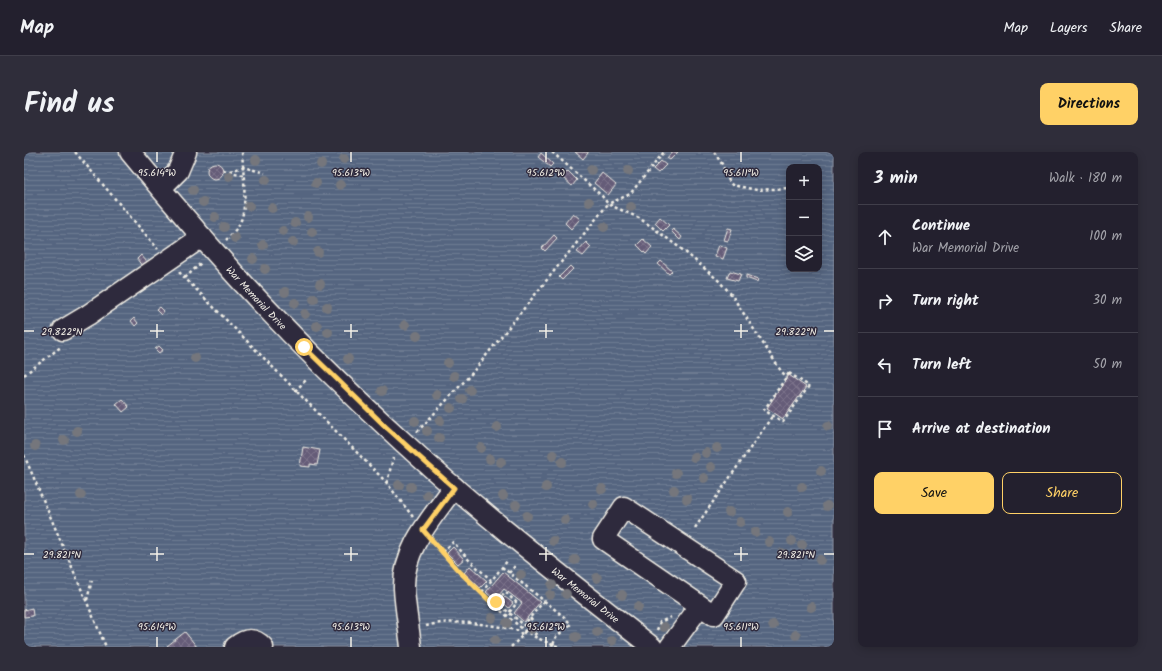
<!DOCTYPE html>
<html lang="en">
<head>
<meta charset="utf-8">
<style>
  body { margin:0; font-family:Kalam,sans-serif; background:#2f2d3a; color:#f1f3f6 }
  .controls { position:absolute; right:12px; top:12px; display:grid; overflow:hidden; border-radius:8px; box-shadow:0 2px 10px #0003 }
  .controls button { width:36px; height:36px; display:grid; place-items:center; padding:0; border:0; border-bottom:1px solid #403e4a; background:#23202e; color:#f1f3f6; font:20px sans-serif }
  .stop { position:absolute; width:12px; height:12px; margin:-9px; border:3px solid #ffd166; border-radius:50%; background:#fff }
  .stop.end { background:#ffd166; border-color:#fff; box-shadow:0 1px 4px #0008 }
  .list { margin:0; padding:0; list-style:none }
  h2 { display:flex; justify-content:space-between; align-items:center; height:52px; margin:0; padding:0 16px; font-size:17px }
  h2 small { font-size:13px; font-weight:400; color:#a3a3aa }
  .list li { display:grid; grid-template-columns:26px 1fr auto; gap:12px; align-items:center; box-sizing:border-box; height:64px; padding:0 16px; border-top:1px solid #403e4a }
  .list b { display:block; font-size:15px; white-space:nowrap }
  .list p { margin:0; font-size:13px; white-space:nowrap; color:#a3a3aa }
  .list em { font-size:13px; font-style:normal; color:#a3a3aa }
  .actions { display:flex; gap:8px; padding:12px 16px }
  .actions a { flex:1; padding:9px 0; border:1px solid #ffd166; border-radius:8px; text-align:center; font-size:14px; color:#ffd166 }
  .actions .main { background:#ffd166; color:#111 }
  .icon { flex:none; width:22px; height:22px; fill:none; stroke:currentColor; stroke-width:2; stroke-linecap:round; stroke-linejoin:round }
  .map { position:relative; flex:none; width:810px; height:495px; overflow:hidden; border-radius:8px }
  header { display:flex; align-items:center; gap:24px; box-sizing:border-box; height:56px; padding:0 20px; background:#23202e; border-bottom:1px solid #403e4a }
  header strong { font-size:19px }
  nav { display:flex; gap:22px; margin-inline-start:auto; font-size:14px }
  .intro { display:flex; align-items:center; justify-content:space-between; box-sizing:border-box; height:96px; padding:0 24px }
  h1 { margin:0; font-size:28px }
  .button { padding:10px 18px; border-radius:8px; background:#ffd166; color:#111; font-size:14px; font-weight:700 }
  main { display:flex; gap:24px; padding:0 24px }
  aside { flex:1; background:#23202e; border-radius:8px; box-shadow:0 2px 10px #0003 }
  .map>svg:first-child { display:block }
  .water { fill:url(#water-rules); stroke:#959daa; fill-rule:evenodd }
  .building { fill:url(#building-cross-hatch); stroke:#f4f1e8 }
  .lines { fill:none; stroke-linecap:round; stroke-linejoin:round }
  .minor-casing { stroke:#f4f1e8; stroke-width:23 }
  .path { stroke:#f4f1e8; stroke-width:2.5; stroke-dasharray:3 3; stroke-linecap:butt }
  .minor { stroke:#2f2a3d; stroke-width:20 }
  .tree { fill:#74767b }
  .route { stroke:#ffd166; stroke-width:5 }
  .ticks { fill:none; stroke:#f4f1e8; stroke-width:1.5 }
  .labels { text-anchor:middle; stroke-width:3; stroke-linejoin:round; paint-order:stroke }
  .street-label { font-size:10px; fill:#f4f1e8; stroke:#2f2a3d }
  .ticks-label { font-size:10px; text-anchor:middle; fill:#f4f1e8; stroke:#2f2a3d; stroke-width:3; stroke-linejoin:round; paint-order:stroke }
</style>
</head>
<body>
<header>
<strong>Map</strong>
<nav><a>Map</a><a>Layers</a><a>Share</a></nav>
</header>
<div class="intro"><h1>Find us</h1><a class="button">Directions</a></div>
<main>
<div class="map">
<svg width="810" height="495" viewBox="0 0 810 495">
  <defs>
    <pattern id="water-rules" width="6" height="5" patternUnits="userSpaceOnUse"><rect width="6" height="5" fill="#556580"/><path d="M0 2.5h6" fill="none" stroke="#6e7c92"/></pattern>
    <pattern id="building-cross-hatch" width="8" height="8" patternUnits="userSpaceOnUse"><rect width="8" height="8" fill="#655b78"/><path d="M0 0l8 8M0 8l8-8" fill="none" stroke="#7c738b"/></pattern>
  </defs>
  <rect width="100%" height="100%" fill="#2f2a3d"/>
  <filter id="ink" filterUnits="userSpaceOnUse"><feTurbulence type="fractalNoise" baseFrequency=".025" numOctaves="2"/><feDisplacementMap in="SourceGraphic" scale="8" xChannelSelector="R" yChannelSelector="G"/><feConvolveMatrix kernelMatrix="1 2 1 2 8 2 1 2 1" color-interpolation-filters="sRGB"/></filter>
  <g filter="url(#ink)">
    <path class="water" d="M0,0H810V495H0ZM765,15H795V117H765Z"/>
    <g class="building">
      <path d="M551,0H564V1L559,7Z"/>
      <path d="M648,0H654L646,8L643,6Z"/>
      <path d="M517,1L529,12L526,15L514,5Z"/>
      <path d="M637,9L642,13L634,21L629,17Z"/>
      <circle cx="191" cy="19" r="8"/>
      <path d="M544,19L553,28L548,34L538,25Z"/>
      <path d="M578,21L592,33L584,43L570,31Z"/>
      <path d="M549,61L556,67L547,77L541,71Z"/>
      <path d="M636,65L645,73L639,79L631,71Z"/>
      <path d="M704,76L708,77L704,89L700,88Z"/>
      <path d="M649,77L658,85L656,88L647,79Z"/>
      <path d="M530,83L533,86L521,99L518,96Z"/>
      <path d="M619,87L628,95L622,102L613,93Z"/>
      <path d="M562,90L567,95L559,104L553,100Z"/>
      <path d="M695,93L703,96L699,107L691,104Z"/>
      <path d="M117,103L123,110L118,114L113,107Z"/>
      <path d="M637,109L648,119L645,122L634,112Z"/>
      <path d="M546,114L549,117L538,128L535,125Z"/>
      <path d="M706,119L717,122L714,129L703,126Z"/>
      <path d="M722,123L734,127L733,130L722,126Z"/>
      <path d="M136,155L140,159L137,163L132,158Z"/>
      <path d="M110,166L114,171L111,174L107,169Z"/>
      <path d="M135,194L139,198L135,201L131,197Z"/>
      <path d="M765,223L782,235L759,267L743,256Z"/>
      <path d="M98,247L105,255L99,260L92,252Z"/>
      <path d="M279,295L296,298L293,313L286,312V315L276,314Z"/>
      <path d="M429,395L440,407L434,412L423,401Z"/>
      <path d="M446,414L463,429L456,436L440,421Z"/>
      <path d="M479,420L516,450L500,470L490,461L498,451L480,437L471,448L462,440Z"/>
      <path d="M481,445L489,451L485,456L477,449Z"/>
      <path d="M8,456L9,464L0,465V458Z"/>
      <path d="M161,480L173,495H144L143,494Z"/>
    </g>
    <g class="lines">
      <defs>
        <g id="minor">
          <path id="s1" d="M106,0C129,28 153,56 176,83C239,156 308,225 379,290C458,363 543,428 628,495"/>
          <path d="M137,36L154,19L162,0"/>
          <path d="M39,178L64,163L178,85"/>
          <path d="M600,355L712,429L690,463L579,387Z"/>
          <path d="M211,495C221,487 230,485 239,495"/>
          <path d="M387,495C385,476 381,456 380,436C379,396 408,366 430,335"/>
          <path d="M646,495L676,454"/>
        </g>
      </defs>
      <use href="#minor" class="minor-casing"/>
      <g class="path">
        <path d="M51,0L134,97"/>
        <path d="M528,0L578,44L584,52L615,66L628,75L660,99L694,128L707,142L757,219L763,225"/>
        <path d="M690,0L698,12L705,29L708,33L733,38L765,36"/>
        <path d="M199,18L219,23"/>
        <path d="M206,19L219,15L241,21"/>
        <path d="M202,88C208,82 216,74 218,65C223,49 219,17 218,0"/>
        <path d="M155,120L362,330L389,365"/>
        <path d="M161,126L178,110"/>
        <path d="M765,221L785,234L759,270L740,258Z"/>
        <path d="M0,223L38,194"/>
        <path d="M271,239L283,227"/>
        <path d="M393,280L448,221L584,52L606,42L640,0"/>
        <path d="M0,303L82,495"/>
        <path d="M363,331L369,306"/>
        <path d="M671,376L749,263"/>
        <path d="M410,390L434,418L470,453L501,479L511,485L529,493L527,495"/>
        <path d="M419,400L429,390L445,408L467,428"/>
        <path d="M478,415L539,464L547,472L532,485L529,493L537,495"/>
        <path d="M485,421L491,414"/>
        <path d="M458,440L484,408"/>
        <path d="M63,448L68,428"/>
        <path d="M472,450L500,473"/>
        <path d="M470,453L481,440L493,451L483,463"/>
        <path d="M506,466L513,474L514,478L510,484"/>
        <path d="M402,474C427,466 470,473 496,479L498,484"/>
        <path d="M499,474L520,449"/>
        <path d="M633,478L636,470L647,465"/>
        <path d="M487,495L497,485L501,479"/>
      </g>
      <use href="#minor" class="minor"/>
    </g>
    <g class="tree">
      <circle cx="320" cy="7" r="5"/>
      <circle cx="232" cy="8" r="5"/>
      <circle cx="297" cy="12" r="5"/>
      <circle cx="567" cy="18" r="5"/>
      <circle cx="604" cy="19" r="5"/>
      <circle cx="205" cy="24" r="5"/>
      <circle cx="242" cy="28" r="5"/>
      <circle cx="292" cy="31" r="5"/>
      <circle cx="316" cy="33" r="5"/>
      <circle cx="169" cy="38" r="5"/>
      <circle cx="179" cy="50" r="5"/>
      <circle cx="565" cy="50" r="5"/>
      <circle cx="225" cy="54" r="5"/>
      <circle cx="607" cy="55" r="5"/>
      <circle cx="248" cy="56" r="5"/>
      <circle cx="191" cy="65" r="5"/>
      <circle cx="284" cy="65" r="5"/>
      <circle cx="271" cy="71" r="5"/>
      <circle cx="200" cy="75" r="5"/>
      <circle cx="580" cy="75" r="5"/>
      <circle cx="259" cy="79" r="5"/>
      <circle cx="288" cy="80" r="5"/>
      <circle cx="211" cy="86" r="5"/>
      <circle cx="269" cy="90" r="5"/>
      <circle cx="239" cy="93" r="5"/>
      <circle cx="294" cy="100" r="5"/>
      <circle cx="229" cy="107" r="5"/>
      <circle cx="241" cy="117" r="5"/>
      <circle cx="296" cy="132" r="5"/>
      <circle cx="261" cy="140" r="5"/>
      <circle cx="290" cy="147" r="5"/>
      <circle cx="271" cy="151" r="5"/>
      <circle cx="303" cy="155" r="5"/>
      <circle cx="281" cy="162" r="5"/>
      <circle cx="381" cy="173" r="5"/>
      <circle cx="293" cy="174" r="5"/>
      <circle cx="304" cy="180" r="5"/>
      <circle cx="393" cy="184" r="5"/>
      <circle cx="171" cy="206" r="5"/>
      <circle cx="324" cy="207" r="5"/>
      <circle cx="424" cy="211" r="5"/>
      <circle cx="430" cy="224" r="5"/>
      <circle cx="446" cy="238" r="5"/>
      <circle cx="358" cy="239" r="5"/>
      <circle cx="413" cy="243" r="5"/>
      <circle cx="438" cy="247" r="5"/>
      <circle cx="427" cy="256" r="5"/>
      <circle cx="391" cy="269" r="5"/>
      <circle cx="416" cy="269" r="5"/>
      <circle cx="804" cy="274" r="5"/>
      <circle cx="473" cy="275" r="5"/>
      <circle cx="53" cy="279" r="5"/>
      <circle cx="403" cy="279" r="5"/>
      <circle cx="415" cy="286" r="5"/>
      <circle cx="40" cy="288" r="5"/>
      <circle cx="11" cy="294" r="5"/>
      <circle cx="457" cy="296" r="5"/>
      <circle cx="693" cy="296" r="5"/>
      <circle cx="682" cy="301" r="5"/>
      <circle cx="529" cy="303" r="5"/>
      <circle cx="670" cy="305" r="5"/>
      <circle cx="466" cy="307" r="5"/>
      <circle cx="477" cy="310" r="5"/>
      <circle cx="538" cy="310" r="5"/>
      <circle cx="687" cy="315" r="5"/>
      <circle cx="797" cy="319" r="5"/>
      <circle cx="652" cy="321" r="5"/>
      <circle cx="680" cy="326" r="5"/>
      <circle cx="375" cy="333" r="5"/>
      <circle cx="387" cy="335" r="5"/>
      <circle cx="522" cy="335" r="5"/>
      <circle cx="778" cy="335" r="5"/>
      <circle cx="578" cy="337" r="5"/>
      <circle cx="650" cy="338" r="5"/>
      <circle cx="57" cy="343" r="5"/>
      <circle cx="403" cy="343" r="5"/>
      <circle cx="479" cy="344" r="5"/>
      <circle cx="663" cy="347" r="5"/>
      <circle cx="569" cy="352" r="5"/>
      <circle cx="492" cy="353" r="5"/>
      <circle cx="803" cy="354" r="5"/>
      <circle cx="705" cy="360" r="5"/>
      <circle cx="764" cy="360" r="5"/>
      <circle cx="503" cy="364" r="5"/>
      <circle cx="541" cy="368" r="5"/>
      <circle cx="716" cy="370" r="5"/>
      <circle cx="731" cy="380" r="5"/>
      <circle cx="529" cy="389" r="5"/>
      <circle cx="768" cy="389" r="5"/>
      <circle cx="745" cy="390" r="5"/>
      <circle cx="778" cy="393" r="5"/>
      <circle cx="758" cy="401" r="5"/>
      <circle cx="551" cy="408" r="5"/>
      <circle cx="796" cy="408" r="5"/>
      <circle cx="497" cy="423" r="5"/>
      <circle cx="573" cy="426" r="5"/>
      <circle cx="528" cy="433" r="5"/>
      <circle cx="542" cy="442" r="5"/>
      <circle cx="526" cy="443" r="5"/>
      <circle cx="598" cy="443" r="5"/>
      <circle cx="614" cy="455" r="5"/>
      <circle cx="787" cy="455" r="5"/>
      <circle cx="468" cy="466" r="5"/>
      <circle cx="483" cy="471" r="5"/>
      <circle cx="749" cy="473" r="5"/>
      <circle cx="640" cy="475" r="5"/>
      <circle cx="507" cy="477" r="5"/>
      <circle cx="573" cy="480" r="5"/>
      <circle cx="772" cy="483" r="5"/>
      <circle cx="552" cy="485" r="5"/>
      <circle cx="471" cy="488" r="5"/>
      <circle cx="588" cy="489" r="5"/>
    </g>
  </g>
  <g class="lines" filter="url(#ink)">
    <path class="route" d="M280,195L362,275L430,336L399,378L434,418L470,453L472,450"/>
  </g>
  <path class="ticks" d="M133,0V10M327,0V10M522,0V10M717,0V10M133,172V186M327,172V186M522,172V186M717,172V186M0,179H10M126,179H140M320,179H334M515,179H529M710,179H724M800,179H810M133,395V409M327,395V409M522,395V409M717,395V409M0,402H10M126,402H140M320,402H334M515,402H529M710,402H724M800,402H810M133,485V495M327,485V495M522,485V495M717,485V495"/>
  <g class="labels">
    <g class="street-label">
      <text dy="4" stroke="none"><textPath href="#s1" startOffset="193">War Memorial Drive</textPath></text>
      <text dy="4" stroke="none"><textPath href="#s1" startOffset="637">War Memorial Drive</textPath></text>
    </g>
  </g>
  <g class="ticks-label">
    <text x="133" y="24">95.614°W</text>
    <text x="327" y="24">95.613°W</text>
    <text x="522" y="24">95.612°W</text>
    <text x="717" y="24">95.611°W</text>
    <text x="38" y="183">29.822°N</text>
    <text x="772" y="183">29.822°N</text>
    <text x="38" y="406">29.821°N</text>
    <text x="772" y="406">29.821°N</text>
    <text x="133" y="478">95.614°W</text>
    <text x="327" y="478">95.613°W</text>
    <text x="522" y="478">95.612°W</text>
    <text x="717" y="478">95.611°W</text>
  </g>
</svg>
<div class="controls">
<button>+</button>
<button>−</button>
<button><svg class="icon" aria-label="layers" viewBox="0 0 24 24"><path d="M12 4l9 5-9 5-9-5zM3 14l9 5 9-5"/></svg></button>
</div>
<div class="stop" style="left:280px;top:195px"></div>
<div class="stop end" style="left:472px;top:450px"></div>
</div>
<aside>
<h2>3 min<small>Walk · 180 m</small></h2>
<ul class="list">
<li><svg class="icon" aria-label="ahead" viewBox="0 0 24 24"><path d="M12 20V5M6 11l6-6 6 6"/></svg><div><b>Continue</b><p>War Memorial Drive</p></div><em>100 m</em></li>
<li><svg class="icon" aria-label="right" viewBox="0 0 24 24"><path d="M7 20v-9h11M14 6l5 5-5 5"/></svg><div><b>Turn right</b></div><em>30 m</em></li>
<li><svg class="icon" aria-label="left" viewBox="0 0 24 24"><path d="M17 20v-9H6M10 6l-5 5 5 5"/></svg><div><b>Turn left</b></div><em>50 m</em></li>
<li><svg class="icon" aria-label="arrive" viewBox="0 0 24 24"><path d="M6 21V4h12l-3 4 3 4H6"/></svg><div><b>Arrive at destination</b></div></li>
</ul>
<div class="actions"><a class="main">Save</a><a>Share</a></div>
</aside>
</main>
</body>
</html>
